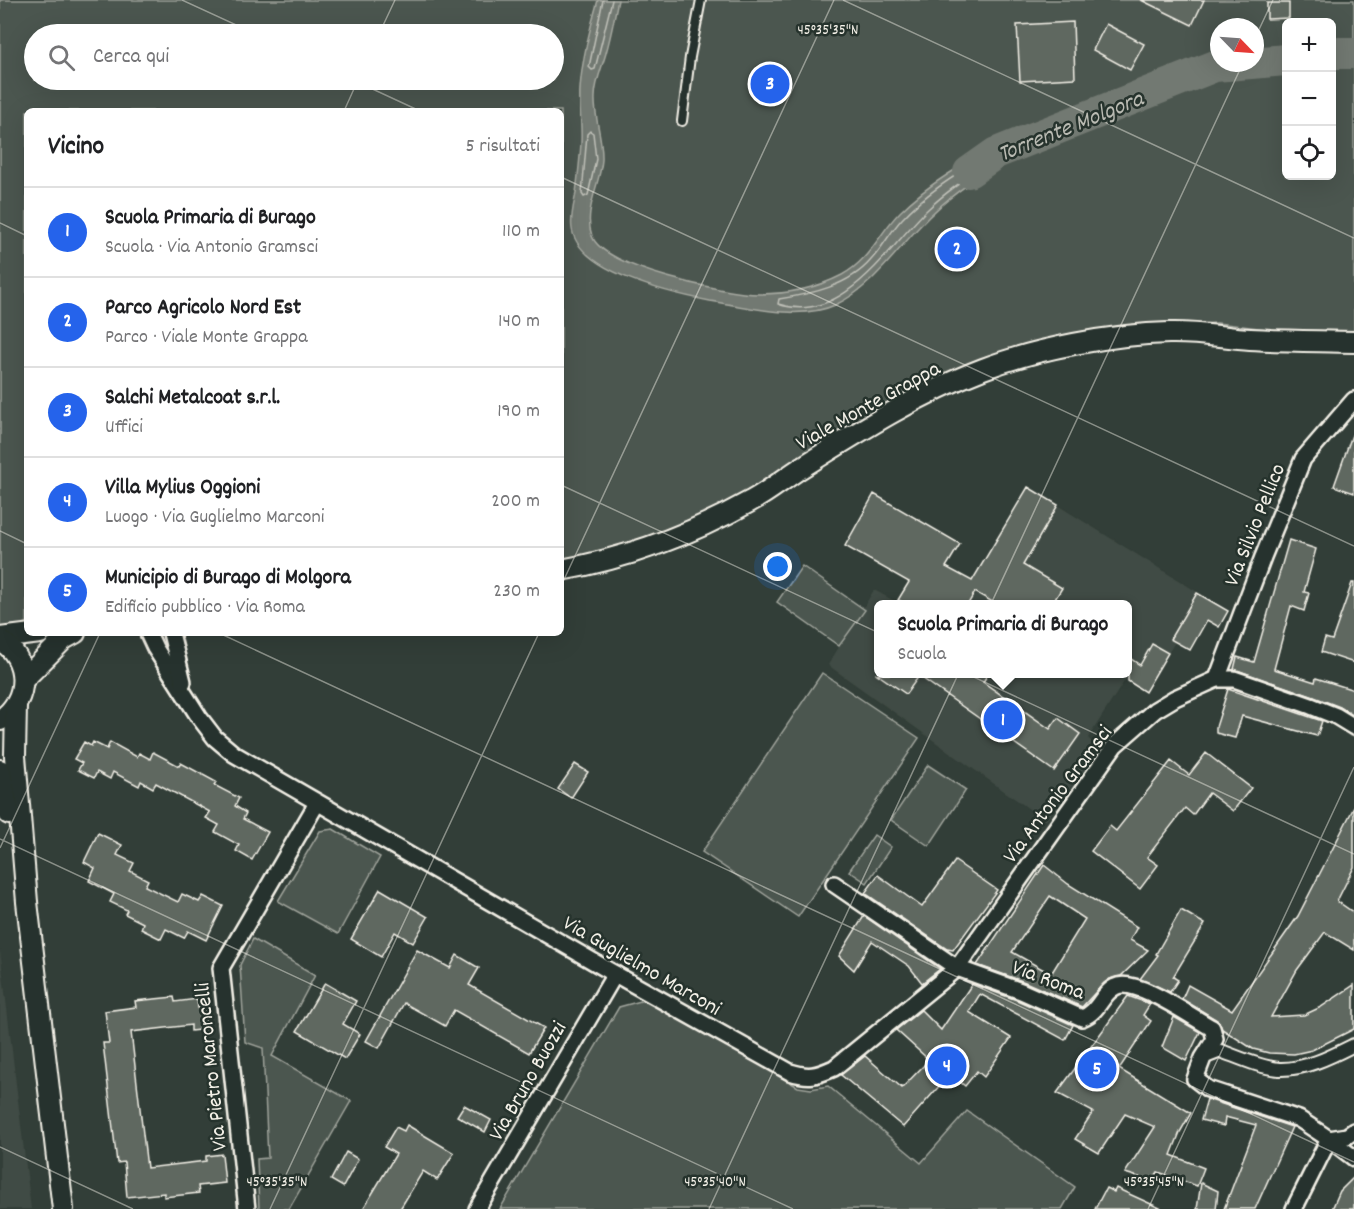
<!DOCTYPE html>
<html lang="it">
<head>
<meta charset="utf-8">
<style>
  body { margin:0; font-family:Dekko,sans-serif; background:#f6f6f6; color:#202124 }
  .controls { position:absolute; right:18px; top:18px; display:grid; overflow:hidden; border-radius:9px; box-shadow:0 6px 24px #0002 }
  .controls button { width:54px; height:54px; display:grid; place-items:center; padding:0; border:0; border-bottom:2px solid #e0e0e0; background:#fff; color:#202124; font:30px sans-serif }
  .compass { position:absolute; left:1210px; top:18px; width:54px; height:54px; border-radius:50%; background:#fff; box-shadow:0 6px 24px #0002; rotate:115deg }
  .you { position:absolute; left:778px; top:567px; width:21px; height:21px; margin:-15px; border:4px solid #fff; border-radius:50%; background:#1a73e8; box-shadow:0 0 0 9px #1a73e833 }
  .badge { display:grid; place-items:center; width:39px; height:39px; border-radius:50%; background:#2563eb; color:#fff; font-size:20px; font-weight:700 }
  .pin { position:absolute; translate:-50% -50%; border:3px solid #fff; box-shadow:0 2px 6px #0006 }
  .popup { position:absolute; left:874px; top:600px; width:258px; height:78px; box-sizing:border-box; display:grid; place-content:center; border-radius:9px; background:#fff; filter:drop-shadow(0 2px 4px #0005); font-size:20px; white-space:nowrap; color:#757577 }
  .popup b { font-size:22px; color:#202124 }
  .popup::after { content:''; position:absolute; left:50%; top:100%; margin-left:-12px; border:12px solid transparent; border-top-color:#fff }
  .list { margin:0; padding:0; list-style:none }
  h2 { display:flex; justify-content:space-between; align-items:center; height:78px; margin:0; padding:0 24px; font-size:26px }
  h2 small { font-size:20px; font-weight:400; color:#757577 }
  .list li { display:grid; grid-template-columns:39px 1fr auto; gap:18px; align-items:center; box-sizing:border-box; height:90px; padding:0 24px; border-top:2px solid #e0e0e0 }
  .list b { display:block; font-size:22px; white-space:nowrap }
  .list p { margin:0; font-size:20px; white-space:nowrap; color:#757577 }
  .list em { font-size:20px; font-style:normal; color:#757577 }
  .icon { flex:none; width:33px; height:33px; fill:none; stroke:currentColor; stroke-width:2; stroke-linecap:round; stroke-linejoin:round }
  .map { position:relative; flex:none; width:1354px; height:1209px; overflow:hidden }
  .search { position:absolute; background:#fff; box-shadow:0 6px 24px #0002; left:24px; top:24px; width:540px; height:66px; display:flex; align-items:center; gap:15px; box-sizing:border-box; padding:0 21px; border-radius:33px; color:#757577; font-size:22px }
  .panel { position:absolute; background:#fff; box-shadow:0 6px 24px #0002; left:24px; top:108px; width:540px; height:528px; border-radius:9px }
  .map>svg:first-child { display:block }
  .built { fill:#404b44 }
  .green { fill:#4c564f; stroke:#a0a49c; stroke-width:1.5; fill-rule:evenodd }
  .water { fill:#727972; stroke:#a6a9a1; stroke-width:1.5 }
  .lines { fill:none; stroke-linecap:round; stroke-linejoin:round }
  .shore { stroke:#c0c1b9; stroke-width:1.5 }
  .river { stroke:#727972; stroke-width:32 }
  .building { fill:#5f6861; stroke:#f4f1e8; stroke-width:1.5; fill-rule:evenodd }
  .service-casing { stroke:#f4f1e8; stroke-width:12 }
  .pedestrian-casing { stroke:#f4f1e8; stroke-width:16 }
  .minor-casing { stroke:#f4f1e8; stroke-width:20 }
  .tertiary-casing { stroke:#f4f1e8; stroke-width:24 }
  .service { stroke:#26332d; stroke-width:8 }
  .pedestrian { stroke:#26332d; stroke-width:12 }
  .minor { stroke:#26332d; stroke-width:15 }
  .tertiary { stroke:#26332d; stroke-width:20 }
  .ticks { fill:none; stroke:#f4f1e8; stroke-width:1.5; stroke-opacity:0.45 }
  .labels { text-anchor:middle; stroke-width:5; stroke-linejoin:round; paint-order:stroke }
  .street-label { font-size:22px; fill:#f4f1e8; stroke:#26332d }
  .water-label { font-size:24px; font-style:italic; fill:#babbb3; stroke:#26332d }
  .ticks-label { font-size:15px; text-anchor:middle; fill:#f4f1e8; stroke:#26332d; stroke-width:5; stroke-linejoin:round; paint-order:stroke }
</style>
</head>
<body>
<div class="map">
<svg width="1354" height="1209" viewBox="0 0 1354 1209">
  <rect width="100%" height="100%" fill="#323e38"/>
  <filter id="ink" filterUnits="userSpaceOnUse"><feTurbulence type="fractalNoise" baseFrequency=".0167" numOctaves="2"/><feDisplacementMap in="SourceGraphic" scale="12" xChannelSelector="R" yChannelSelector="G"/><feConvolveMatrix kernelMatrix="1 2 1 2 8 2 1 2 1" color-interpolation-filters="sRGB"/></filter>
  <g filter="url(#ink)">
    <g class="built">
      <path d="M1028,487L1228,611L1219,627L1207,621L1190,650L1175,642L1145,692L1125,680L1088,738L1098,749L1046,821L828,665L874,590L900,604H878V674H1128V604H926L946,567L972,581Z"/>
      <path d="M0,950L31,1209H0Z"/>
    </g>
    <g class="green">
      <path d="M0,0H1354V335L1275,330L1217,323L1141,327L998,355L944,375L859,422L786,471L673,531L561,565V111H27V632L0,630ZM1286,22H1332V176H1286ZM1219,27H1255V63H1219ZM34,34H554V80H34Z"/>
      <path d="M802,566L865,610L839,646L777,602Z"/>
      <path d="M822,673L919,738L798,917L702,852Z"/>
      <path d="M928,765L966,790L929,846L891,820Z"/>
      <path d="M333,829L380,857L338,934L278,901L320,831Z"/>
      <path d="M874,835L891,847L867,883L849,871Z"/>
      <path d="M253,939L315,975L272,1056L351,1101L289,1209H259L257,1159L268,1158L263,1048L245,1042L240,965Z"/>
      <path d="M648,999L798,1087L811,1089L828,1086L921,1163L967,1111L1075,1187L1062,1209H500L619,1007Z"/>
    </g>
    <path class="water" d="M598,0H618C614,18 611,36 606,53C602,68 595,82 595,97C594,118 603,139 602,160C600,185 583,211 592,236C603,268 727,294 759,294C788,294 817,288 842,275C870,260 879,233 900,212C929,183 965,163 1001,144L1008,160C976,177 946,198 921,225C894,253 872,288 835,305C801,321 747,307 710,301C674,294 579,273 572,229C570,217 574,204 576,193C578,176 580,160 581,143C582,125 579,107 580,89C582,59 590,29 598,0Z"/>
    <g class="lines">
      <g class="shore">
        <path d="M603,0L589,67L592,70L595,69L612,0"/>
        <path d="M590,131L593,133L596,159L588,195L584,197L582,194L587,134Z"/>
        <path d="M988,157L992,159L991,162C969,176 947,191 928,209C889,246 843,326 778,304L779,299C811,294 849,286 871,260C883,247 890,232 902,219C926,193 957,173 988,157Z"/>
      </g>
      <g class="river">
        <path d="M1332,53H1354"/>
        <path d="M969,172L996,153L1215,66L1286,60"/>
      </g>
    </g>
    <g class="building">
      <path d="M1141,0H1204L1192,25Z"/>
      <path d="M1267,3H1289V18L1267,19Z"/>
      <path d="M1073,22L1075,78L1020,81L1017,25Z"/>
      <path d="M1106,24L1144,44L1130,70L1093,50Z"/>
      <path d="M1352,435H1354V493L1334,486Z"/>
      <path d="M1028,487L1058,505L1023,565L1062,588L1052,604H996L975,592L968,604H907L898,600L909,582L845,546L874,494L960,544L946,567L972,581Z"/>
      <path d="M1289,540L1316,549L1304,592L1309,593L1304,611L1291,606L1274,669L1315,682L1316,678L1354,690V716L1340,707L1314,697L1234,669L1237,657L1254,662Z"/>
      <path d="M1352,583H1354V663L1321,652L1325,638L1332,640Z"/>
      <path d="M1197,593L1228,611L1219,627L1207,620L1190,650L1170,639Z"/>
      <path d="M1152,644L1168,653L1145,692L1128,681V657L1140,665Z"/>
      <path d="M877,674H988L983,682L1050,729L1058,718L1080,734L1054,771L919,676L906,694Z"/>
      <path d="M1228,689L1322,721L1317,736L1242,716L1235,738L1216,733V727Z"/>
      <path d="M84,742L91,746L93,742L107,749L110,742L137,757L139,753L150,759L153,752L179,766L181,763L216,782L214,785L239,798L235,806L246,813L243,819L268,832L252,860L236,851L239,845L215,832L219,825L206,818L210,812L156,783L153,788L141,781L139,786L113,772L110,779L97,772L94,778L78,770L82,763L74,759Z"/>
      <path d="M1206,753L1251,788L1233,811L1209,793L1193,815L1185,808L1147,857L1158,865L1140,889L1091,851L1110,826L1116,831L1171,761L1189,775Z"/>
      <path d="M575,764L588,772L571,798L558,789Z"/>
      <path d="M1354,807V867L1337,901L1354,913V950L1325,932L1297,970L1271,1017L1304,1015L1321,1007L1354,985V1029L1312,1050L1294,1054L1269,1053L1253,1049L1222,1029L1217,1020L1182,999L1188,985L1232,1010L1298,916Z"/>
      <path d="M98,833L122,845L117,855L134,863L130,871L148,880L145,886L178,902L182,894L199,902L203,896L223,906L206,940L188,931L184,938L166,929L161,939L141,929L143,923L125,914L127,910L110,902L114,894L89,881L95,868L84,862Z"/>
      <path d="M955,861L997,890L953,950L947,949L865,893L878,875L922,907Z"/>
      <path d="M1044,865L1068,884L1137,927L1130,940L1148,950L1121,976L1110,979L1104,983L1082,1007L1025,982L977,965ZM1050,896L1085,919L1051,974L1012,952Z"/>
      <path d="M380,889L428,917L413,943L395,932L381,957L351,939Z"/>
      <path d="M1181,910L1205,924L1173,977L1178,980L1170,992L1140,979L1158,955L1156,954Z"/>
      <path d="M864,916L939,968L940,969L922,983L909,966L872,941L854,970L839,956Z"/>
      <path d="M417,950L450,968L457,955L479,968L469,985L544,1028L529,1053L454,1010L445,1026L404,1003L379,1048L366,1041Z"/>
      <path d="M325,983L356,1001L343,1024L360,1034L345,1059L297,1031Z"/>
      <path d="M972,984L1017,1000L1073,1025L1065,1040L980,994L969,1012L1011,1038L984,1077L977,1071L965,1086L950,1074L903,1127L841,1075L865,1056L902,1088L929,1060L896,1030L921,1010L941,1030Z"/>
      <path d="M1128,996L1150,1004L1143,1015L1151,1021L1119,1069L1191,1113L1180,1132L1171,1155L1204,1168L1197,1186L1158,1172L1152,1181L1125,1173L1155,1127L1125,1114L1099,1153L1075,1139L1093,1112L1057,1093Z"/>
      <path d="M174,997L175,1002L197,999L198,1008L204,1007L207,1029L191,1031V1025L131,1032L147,1168L206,1161V1156L222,1154L225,1183L198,1186L199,1193L164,1197V1193L127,1197L124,1162L117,1163L103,1043H109L105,1011L136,1007L135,1001Z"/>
      <path d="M1174,1017L1200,1032L1186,1061L1162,1047Z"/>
      <path d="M1207,1099L1292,1127L1255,1209H1224L1256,1125L1225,1117L1224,1126L1201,1120Z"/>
      <path d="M464,1105L491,1120L485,1132L457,1116Z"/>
      <path d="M407,1125L454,1153L437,1180L423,1171L400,1209H363L396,1154L384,1147L396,1127L404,1131Z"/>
      <path d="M346,1152L358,1159L343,1187L331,1180Z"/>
      <path d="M1354,1177V1209H1332L1340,1191Z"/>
      <path d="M1201,1183L1218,1191L1216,1209H1197Z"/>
      <path d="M1106,1188L1114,1192L1116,1188L1162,1209H1095Z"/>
    </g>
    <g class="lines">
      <defs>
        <path id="service" d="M682,121L690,57L701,0"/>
        <path id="pedestrian" d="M1203,1058L1221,1051C1240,1058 1259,1067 1279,1069C1305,1070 1332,1056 1354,1045"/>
        <g id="minor">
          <path d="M148,633L155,648L199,717L215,738L234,754L615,974L790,1072C809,1078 816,1076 834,1068L957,968L1115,745L1155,710L1175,698L1217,679H1234L1311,706L1336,716L1354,727"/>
          <path d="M171,633L183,682"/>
          <path d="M1217,679L1263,557L1303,459L1354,400"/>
          <path d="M834,884L957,968L1021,991L1082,1018C1100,1011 1101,994 1115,987C1135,976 1193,1018 1212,1028L1215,1039L1203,1058L1195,1079L1208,1089L1299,1119L1329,1139L1347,1136L1354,1131"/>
          <path d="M247,1209L221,968L317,803"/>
          <path d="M477,1209L615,974"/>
          <path d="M1294,1209L1329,1139L1354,1158"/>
        </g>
        <g id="tertiary">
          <path d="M561,570C628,558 692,534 751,501C770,491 786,477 804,466C861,430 920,393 983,369C1035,349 1113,334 1169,333C1196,332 1223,337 1250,339C1285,341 1319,341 1354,342"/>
          <path d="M0,638L40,633"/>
          <path d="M0,640C30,658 30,701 0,720"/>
          <path d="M23,680L64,639L75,633"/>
          <path d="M16,705L15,756L27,902L63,1209"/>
          <path d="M0,770L9,814"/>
        </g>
      </defs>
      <use href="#service" class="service-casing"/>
      <use href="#pedestrian" class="pedestrian-casing"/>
      <use href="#minor" class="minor-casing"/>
      <use href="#tertiary" class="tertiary-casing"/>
      <use href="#service" class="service"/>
      <use href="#pedestrian" class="pedestrian"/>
      <use href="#minor" class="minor"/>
      <use href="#tertiary" class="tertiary"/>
    </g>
  </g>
  <path class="ticks" d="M182,0L256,34M843,0L1354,238M379,34L395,0M1255,38L1273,0M353,80L420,111M344,111L358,80M561,177L1354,546M0,223L27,236M561,485L1354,854M0,531L27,544M561,586L834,0M219,633L1354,1162M0,839L793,1209M0,848L100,633M0,1147L133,1209M270,1209L539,633M709,1209L1243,63M1148,1209L1354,767"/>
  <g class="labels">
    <g class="street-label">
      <text transform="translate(867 404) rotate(-29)" y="8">Viale Monte Grappa</text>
      <text transform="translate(1253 524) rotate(-68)" y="8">Via Silvio Pellico</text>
      <text transform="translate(1056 793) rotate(-53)" y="8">Via Antonio Gramsci</text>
      <text transform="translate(643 964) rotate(30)" y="8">Via Guglielmo Marconi</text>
      <text transform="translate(1049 978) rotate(21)" y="8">Via Roma</text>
      <text transform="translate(209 1067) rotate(-96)" y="8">Via Pietro Maroncelli</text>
      <text transform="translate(526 1080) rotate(-60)" y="8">Via Bruno Buozzi</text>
    </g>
    <g class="water-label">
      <text transform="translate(1070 125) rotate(-22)" y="8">Torrente Molgora</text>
    </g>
  </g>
  <g class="ticks-label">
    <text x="828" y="34">45°35'35"N</text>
    <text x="277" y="1186">45°35'35"N</text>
    <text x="715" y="1186">45°35'40"N</text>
    <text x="1154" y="1186">45°35'45"N</text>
  </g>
</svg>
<div class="controls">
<button>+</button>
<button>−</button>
<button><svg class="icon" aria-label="locate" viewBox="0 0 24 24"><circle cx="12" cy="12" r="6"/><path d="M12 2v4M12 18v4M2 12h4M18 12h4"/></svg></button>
</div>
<svg class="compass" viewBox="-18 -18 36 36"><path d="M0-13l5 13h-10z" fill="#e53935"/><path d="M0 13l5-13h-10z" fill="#757577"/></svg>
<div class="you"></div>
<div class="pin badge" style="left:1003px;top:720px">1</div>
<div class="popup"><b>Scuola Primaria di Burago</b>Scuola</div>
<div class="pin badge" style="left:957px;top:249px">2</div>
<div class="pin badge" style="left:770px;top:84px">3</div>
<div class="pin badge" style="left:947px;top:1066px">4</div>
<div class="pin badge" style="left:1097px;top:1069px">5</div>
<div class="search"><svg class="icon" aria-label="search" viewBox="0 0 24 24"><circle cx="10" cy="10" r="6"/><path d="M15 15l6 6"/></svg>Cerca qui</div>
<section class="panel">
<h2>Vicino<small>5 risultati</small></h2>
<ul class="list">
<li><span class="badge">1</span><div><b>Scuola Primaria di Burago</b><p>Scuola · Via Antonio Gramsci</p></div><em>110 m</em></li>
<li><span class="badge">2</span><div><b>Parco Agricolo Nord Est</b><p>Parco · Viale Monte Grappa</p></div><em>140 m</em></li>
<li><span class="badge">3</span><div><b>Salchi Metalcoat s.r.l.</b><p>Uffici</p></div><em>190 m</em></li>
<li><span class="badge">4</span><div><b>Villa Mylius Oggioni</b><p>Luogo · Via Guglielmo Marconi</p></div><em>200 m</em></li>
<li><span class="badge">5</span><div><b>Municipio di Burago di Molgora</b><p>Edificio pubblico · Via Roma</p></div><em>230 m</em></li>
</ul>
</section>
</div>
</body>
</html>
